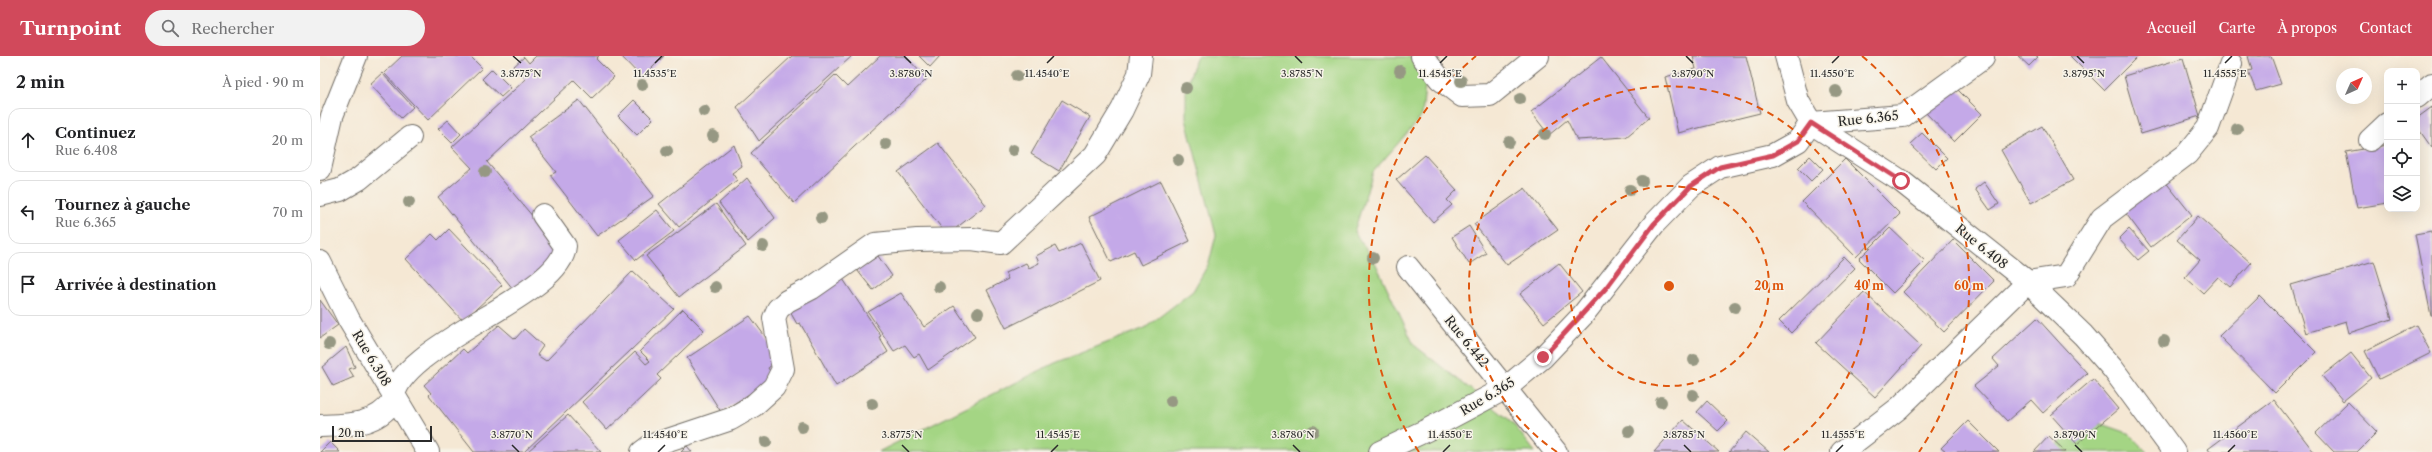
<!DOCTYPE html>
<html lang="fr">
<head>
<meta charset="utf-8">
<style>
  body { margin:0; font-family:"Libre Caslon Text",serif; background:#f2f2f2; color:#202124 }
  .controls { position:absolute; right:12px; top:12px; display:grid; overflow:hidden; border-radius:8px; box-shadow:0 4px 16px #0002 }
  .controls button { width:36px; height:36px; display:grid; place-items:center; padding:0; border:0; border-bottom:1px solid #e0e0e0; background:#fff; color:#202124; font:20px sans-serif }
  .compass { position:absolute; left:2016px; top:12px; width:36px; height:36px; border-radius:50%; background:#fff; box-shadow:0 4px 16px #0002; rotate:45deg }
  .scale { position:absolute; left:12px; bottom:10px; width:100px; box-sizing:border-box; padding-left:4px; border:2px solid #2b2b2b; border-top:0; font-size:11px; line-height:14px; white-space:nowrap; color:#2b2b2b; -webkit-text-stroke:3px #f7f3e8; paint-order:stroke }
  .stop { position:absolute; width:12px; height:12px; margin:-9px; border:3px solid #d1495b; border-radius:50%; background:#fff }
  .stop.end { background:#d1495b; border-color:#fff; box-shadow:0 1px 4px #0008 }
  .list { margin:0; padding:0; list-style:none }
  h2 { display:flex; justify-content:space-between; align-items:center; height:52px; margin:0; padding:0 16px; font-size:17px }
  h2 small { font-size:13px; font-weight:400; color:#757577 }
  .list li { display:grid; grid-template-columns:26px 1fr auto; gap:12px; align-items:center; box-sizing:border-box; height:64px; margin:0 8px 8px; padding:0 8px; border:1px solid #e0e0e0; border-radius:12px }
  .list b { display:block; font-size:15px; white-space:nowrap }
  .list p { margin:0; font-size:13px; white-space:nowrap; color:#757577 }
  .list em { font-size:13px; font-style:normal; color:#757577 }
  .icon { flex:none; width:22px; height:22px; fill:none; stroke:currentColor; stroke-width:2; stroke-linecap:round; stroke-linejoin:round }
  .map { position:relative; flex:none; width:2112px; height:396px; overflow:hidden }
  header { display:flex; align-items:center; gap:24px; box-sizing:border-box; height:56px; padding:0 20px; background:#d1495b; color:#fff }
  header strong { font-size:19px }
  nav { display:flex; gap:22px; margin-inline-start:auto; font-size:14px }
  .search { width:280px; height:36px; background:#f2f2f2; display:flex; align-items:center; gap:10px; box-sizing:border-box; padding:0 14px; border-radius:22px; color:#757577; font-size:15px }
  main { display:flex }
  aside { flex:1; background:#fff }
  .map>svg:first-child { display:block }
  .green { fill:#a4d584; stroke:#688058 }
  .building { fill:#c4a9e8 }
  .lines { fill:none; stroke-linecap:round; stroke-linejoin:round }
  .street-casing { stroke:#726d66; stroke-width:24 }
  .street { stroke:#fff; stroke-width:22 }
  .tree { fill:#969883 }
  .route { stroke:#d1495b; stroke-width:5 }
  .ticks { fill:none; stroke:#2b2b2b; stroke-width:1.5 }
  .ring { fill:none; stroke:#df570e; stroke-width:2; stroke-dasharray:7 5 }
  .labels { text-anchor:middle; stroke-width:3; stroke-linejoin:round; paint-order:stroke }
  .street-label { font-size:13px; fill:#2b2b2b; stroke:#f7f3e8 }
  .ticks-label { font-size:10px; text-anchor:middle; fill:#2b2b2b; stroke:#f7f3e8; stroke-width:3; stroke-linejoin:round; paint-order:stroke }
  .centre { fill:#df570e; stroke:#f7f3e8; stroke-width:2 }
  .ring-label { font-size:12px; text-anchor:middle; font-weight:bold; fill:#df570e; stroke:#f7f3e8; stroke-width:3; stroke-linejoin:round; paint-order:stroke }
</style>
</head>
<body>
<header>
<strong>Turnpoint</strong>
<div class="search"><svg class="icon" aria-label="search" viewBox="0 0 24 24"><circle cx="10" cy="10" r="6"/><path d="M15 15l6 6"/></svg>Rechercher</div>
<nav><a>Accueil</a><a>Carte</a><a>À propos</a><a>Contact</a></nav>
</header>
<main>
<aside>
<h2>2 min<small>À pied · 90 m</small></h2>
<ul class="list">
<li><svg class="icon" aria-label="ahead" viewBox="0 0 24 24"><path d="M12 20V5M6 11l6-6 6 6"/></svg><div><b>Continuez</b><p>Rue 6.408</p></div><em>20 m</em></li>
<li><svg class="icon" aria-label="left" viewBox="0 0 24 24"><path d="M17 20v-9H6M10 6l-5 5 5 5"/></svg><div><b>Tournez à gauche</b><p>Rue 6.365</p></div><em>70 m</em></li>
<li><svg class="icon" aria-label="arrive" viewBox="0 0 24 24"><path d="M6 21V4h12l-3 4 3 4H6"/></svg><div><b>Arrivée à destination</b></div></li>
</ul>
</aside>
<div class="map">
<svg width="2112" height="396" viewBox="0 0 2112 396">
  <rect width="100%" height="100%" fill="#f7f3e8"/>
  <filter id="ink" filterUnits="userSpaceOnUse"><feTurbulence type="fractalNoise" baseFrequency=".025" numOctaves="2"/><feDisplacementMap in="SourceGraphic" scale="8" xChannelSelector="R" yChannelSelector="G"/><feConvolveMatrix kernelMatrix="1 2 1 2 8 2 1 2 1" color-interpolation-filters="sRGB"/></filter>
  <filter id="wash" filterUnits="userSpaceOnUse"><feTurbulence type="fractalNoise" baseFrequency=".012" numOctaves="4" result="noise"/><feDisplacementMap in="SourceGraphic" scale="16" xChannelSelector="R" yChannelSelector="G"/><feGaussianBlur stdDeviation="0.9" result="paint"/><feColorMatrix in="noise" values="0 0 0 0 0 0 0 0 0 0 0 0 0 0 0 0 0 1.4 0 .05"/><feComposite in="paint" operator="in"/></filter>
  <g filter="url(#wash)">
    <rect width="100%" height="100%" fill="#f5e8d4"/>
    <g class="green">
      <path d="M877,0L1091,1L1105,30L1102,60L1053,116L1034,176L1053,202L1094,289L1191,365L1215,396H558L735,307L825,272L873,235L889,207L896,179L866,63V32Z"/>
      <path d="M1782,368L1808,377L1827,396H1732C1743,378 1762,370 1782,368Z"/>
    </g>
    <g id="blocks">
      <g class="building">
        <path d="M82,0H150L162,12L108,64L64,17Z"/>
        <path d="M216,0H279L276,3L294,21L272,42L254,24L167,106L245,199L194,234L118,141L152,112L132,91L206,23L193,11L204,1L209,7Z"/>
        <path d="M301,0H344L322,22Z"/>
        <path d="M472,0H532L439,85L417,51Z"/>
        <path d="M560,0H585L607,23L474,147L431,97L515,19L527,31Z"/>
        <path d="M599,0H620L610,11Z"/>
        <path d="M1373,0H1426L1440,57L1358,77L1345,21L1376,13Z"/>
        <path d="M1698,0H1717L1718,1L1709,10Z"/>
        <path d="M1750,0H1818L1784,34Z"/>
        <path d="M1928,0H1951L1961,28L1936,35L1928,15L1932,14Z"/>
        <path d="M1281,1L1329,62L1306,81L1257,84L1247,64L1229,79L1211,56Z"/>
        <path d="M1863,2L1880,60L1821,78L1804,20Z"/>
        <path d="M172,13L191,32L181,41L162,23Z"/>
        <path d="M62,17L93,51L81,62L50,28Z"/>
        <path d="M1632,28L1662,58L1634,86L1604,55Z"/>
        <path d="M259,44L334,140L277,180L230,119L236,116L208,81Z"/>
        <path d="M314,44L333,63L317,79L298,60Z"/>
        <path d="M742,44L770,61L739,115L711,98Z"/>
        <path d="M2112,51V92L2097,71V62Z"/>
        <path d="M128,64L141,78L132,87L118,73Z"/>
        <path d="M1722,70L1753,124L1711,147L1681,94Z"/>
        <path d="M1602,77L1627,102L1616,113L1590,88Z"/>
        <path d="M618,87L666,149L627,179L578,116Z"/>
        <path d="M414,89L422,110L412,117L417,124L359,171L339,148Z"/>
        <path d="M2067,89V147L2037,152L2026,96Z"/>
        <path d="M1105,99L1137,134L1127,144L1132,149L1113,166L1076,124Z"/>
        <path d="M1490,100L1503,113L1491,125L1478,112Z"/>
        <path d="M1525,103L1580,158L1536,201L1482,146Z"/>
        <path d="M427,122L455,162L428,186L399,147Z"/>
        <path d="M1844,124L1872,159L1831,191L1804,155Z"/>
        <path d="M841,125L870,185L821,209L814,195L791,206L769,161Z"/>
        <path d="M1664,126L1679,148L1670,154L1655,133Z"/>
        <path d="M1205,132L1238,174L1187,209L1154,168Z"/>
        <path d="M396,148L426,190L359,241L326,200Z"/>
        <path d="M337,154L354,175L316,204L299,184Z"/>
        <path d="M1878,160L1931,207L1910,231L1898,221L1883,237L1865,221L1880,204L1857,184Z"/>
        <path d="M1149,170L1166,197L1149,208L1132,181Z"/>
        <path d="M1570,172L1605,205L1573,237L1539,203Z"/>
        <path d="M129,173L182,229L143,265L86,203L112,178L118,184Z"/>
        <path d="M1809,173L1829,195L1818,204L1799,183Z"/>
        <path d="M2112,175V260H2111L2095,178Z"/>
        <path d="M1633,184L1674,225L1624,276L1583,236Z"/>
        <path d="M761,187L780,225L686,272L667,234L688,223L685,217L706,207L709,212L719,207L716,200L735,190L739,197Z"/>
        <path d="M558,200L572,220L553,234L537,214Z"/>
        <path d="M1524,201L1535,212L1471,277L1459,265Z"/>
        <path d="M2054,205L2072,263L2029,277L2026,265L1986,277L1971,229Z"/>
        <path d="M1239,207L1262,236L1224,267L1200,238Z"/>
        <path d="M313,215L354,253L204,396H154L109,339L111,337L104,329L143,293L147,297L179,269L195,283L204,273L223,290L217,299L226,305Z"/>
        <path d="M521,220L561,280L559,281L568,296L516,330L480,267L477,268L469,254Z"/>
        <path d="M1544,236L1601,290L1555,341L1496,287Z"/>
        <path d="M581,237L604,271L634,250L655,281L608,314L599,298L594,301L585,289L574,295L548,256Z"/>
        <path d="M1940,240L1996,296L1955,337L1899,280Z"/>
        <path d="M0,244L18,269L0,282Z"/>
        <path d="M363,253L384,274L337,319L341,323L287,374L262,346L315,296L326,308L330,305L320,295Z"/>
        <path d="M430,260L461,302L448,312L454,322L401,356L367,302Z"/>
        <path d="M1717,262L1767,317L1723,357L1711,344L1687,365L1654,330L1679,310L1673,303Z"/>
        <path d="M2096,269L2111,297L2059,323L2045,295Z"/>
        <path d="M26,291L35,311L29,313L34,321L13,330L2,311Z"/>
        <path d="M2031,297L2051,322L2023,345L2002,320Z"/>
        <path d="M1773,323L1798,353L1757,388L1731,359Z"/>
        <path d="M1954,344L1994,396H1890L1888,393Z"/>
        <path d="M1387,345L1408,365L1398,375L1377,356Z"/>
        <path d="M2028,346L2057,376L2037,396H2014L1996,377Z"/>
        <path d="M248,359L281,396H207Z"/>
        <path d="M1363,364L1399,396H1334Z"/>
        <path d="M1648,365L1679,396H1626L1621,392Z"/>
        <path d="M1426,376L1449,396H1409Z"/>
        <path d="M1729,380L1746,396H1714Z"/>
        <path d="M10,386L20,396H0Z"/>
        <path d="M367,390L372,396H361Z"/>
      </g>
    </g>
  </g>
  <g filter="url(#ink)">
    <use href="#blocks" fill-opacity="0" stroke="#726d66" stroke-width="1"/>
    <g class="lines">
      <defs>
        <g id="street">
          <path d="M1102,0L1120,23L1142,40L1170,39L1218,0"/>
          <path d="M1466,0L1478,45L1491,67L1581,125L1708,226L1763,279L1793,313L1854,396"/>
          <path d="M2097,41L2112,28"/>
          <path d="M2050,84L2067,68"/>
          <path d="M0,113L12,60L36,0"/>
          <path d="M0,139L20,134L39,123L90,81"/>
          <path d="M0,206L29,264L108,396"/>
          <path d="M1088,211L1236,396"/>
          <path d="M0,370C27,369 56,370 73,345C75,289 243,240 245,190L223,159"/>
          <path d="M322,396L330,390L411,363L433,350L454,331L463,313L454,262L458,253L467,245L492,232L555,188L597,184L652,183L681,187L775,99L802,54L819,18L821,0"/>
          <path d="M1060,396L1107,374L1186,332L1223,301L1262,260L1334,168L1371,130L1400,111L1453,99L1478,85L1491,67L1583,60L1663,2"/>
          <path d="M1522,396L1579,352L1708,226L1746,220L1782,162L1867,98L1888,72L1911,8"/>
        </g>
      </defs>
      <use href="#street" class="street-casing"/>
      <use href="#street" class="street"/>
    </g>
    <g class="tree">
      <circle cx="1080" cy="15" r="6"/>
      <circle cx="697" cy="20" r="6"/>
      <circle cx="1141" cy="25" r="6"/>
      <circle cx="322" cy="29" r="6"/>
      <circle cx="866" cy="32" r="6"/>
      <circle cx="1516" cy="35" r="6"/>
      <circle cx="1200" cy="43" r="6"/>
      <circle cx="384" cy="55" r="6"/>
      <circle cx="1917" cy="73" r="6"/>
      <circle cx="1225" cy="78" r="6"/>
      <circle cx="393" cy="80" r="6"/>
      <circle cx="1189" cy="86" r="6"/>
      <circle cx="566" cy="88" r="6"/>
      <circle cx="693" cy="94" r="6"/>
      <circle cx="347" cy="95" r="6"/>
      <circle cx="858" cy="104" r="6"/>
      <circle cx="165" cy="116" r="6"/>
      <circle cx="1322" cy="125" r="6"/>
      <circle cx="1310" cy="134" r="6"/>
      <circle cx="89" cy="146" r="6"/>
      <circle cx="501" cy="162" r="6"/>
      <circle cx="443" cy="190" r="6"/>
      <circle cx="1053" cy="202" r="6"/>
      <circle cx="395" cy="231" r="6"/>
      <circle cx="619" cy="231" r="6"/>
      <circle cx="1415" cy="251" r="6"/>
      <circle cx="658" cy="257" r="6"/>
      <circle cx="1844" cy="285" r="6"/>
      <circle cx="9" cy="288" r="6"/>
      <circle cx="1374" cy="304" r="6"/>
      <circle cx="1373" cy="339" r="6"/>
      <circle cx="851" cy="345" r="6"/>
      <circle cx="1341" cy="346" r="6"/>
      <circle cx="552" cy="348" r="6"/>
      <circle cx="482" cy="371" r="6"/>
      <circle cx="993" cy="375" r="6"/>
      <circle cx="1309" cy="375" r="6"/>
      <circle cx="446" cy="386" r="6"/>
    </g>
  </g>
  <g class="lines" filter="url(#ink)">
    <path class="route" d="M1223,301L1286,232L1334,168L1371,130L1400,111L1453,99L1478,85L1491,67L1581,125"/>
  </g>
  <path class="ticks" d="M193,0L201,7M584,0L591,7M975,0L982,7M1366,0L1373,7M1757,0L1764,7M335,7L342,0M727,7L734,0M1120,7L1127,0M1512,7L1519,0M1905,7L1912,0M192,389L199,396M582,389L589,396M973,389L980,396M1364,389L1371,396M1755,389L1762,396M338,396L345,389M731,396L738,389M1123,396L1130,389M1516,396L1523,389M1908,396L1915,389"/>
  <g class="ring">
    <circle cx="1349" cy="230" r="100"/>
    <path d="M1237 396A200 200 0 1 1 1461 396"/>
    <path d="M1099 396A300 300 0 0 1 1156 0M1542 0A300 300 0 0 1 1599 396"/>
  </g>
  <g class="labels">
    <g class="street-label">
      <text transform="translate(1548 62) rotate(-6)" y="5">Rue 6.365</text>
      <text transform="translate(1662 190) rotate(39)" y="5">Rue 6.408</text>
      <text transform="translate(1147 285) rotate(51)" y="5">Rue 6.442</text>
      <text transform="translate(52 302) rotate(59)" y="5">Rue 6.308</text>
      <text transform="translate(1167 340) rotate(-31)" y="5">Rue 6.365</text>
    </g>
  </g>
  <g class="ticks-label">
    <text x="201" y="21">3.8775°N</text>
    <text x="335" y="21">11.4535°E</text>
    <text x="591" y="21">3.8780°N</text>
    <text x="727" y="21">11.4540°E</text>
    <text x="982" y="21">3.8785°N</text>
    <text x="1120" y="21">11.4545°E</text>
    <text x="1373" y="21">3.8790°N</text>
    <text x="1512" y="21">11.4550°E</text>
    <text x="1764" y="21">3.8795°N</text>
    <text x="1905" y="21">11.4555°E</text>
    <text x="192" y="382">3.8770°N</text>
    <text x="345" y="382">11.4540°E</text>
    <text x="582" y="382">3.8775°N</text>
    <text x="738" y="382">11.4545°E</text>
    <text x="973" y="382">3.8780°N</text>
    <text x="1130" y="382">11.4550°E</text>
    <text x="1364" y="382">3.8785°N</text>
    <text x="1523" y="382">11.4555°E</text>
    <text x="1755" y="382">3.8790°N</text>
    <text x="1915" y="382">11.4560°E</text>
  </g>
  <circle cx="1349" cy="230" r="6" class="centre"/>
  <g class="ring-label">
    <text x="1449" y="234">20 m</text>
    <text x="1549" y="234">40 m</text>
    <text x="1649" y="234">60 m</text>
  </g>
</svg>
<div class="controls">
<button>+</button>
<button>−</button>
<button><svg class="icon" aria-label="locate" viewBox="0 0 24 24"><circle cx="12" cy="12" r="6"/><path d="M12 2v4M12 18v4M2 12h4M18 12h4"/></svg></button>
<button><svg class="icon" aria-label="layers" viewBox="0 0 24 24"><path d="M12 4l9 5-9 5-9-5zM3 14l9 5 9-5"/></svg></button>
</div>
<svg class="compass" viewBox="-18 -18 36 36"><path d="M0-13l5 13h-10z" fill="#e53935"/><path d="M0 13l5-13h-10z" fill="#757577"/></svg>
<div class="scale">20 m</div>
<div class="stop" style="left:1581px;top:125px"></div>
<div class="stop end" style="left:1223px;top:301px"></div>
</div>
</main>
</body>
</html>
